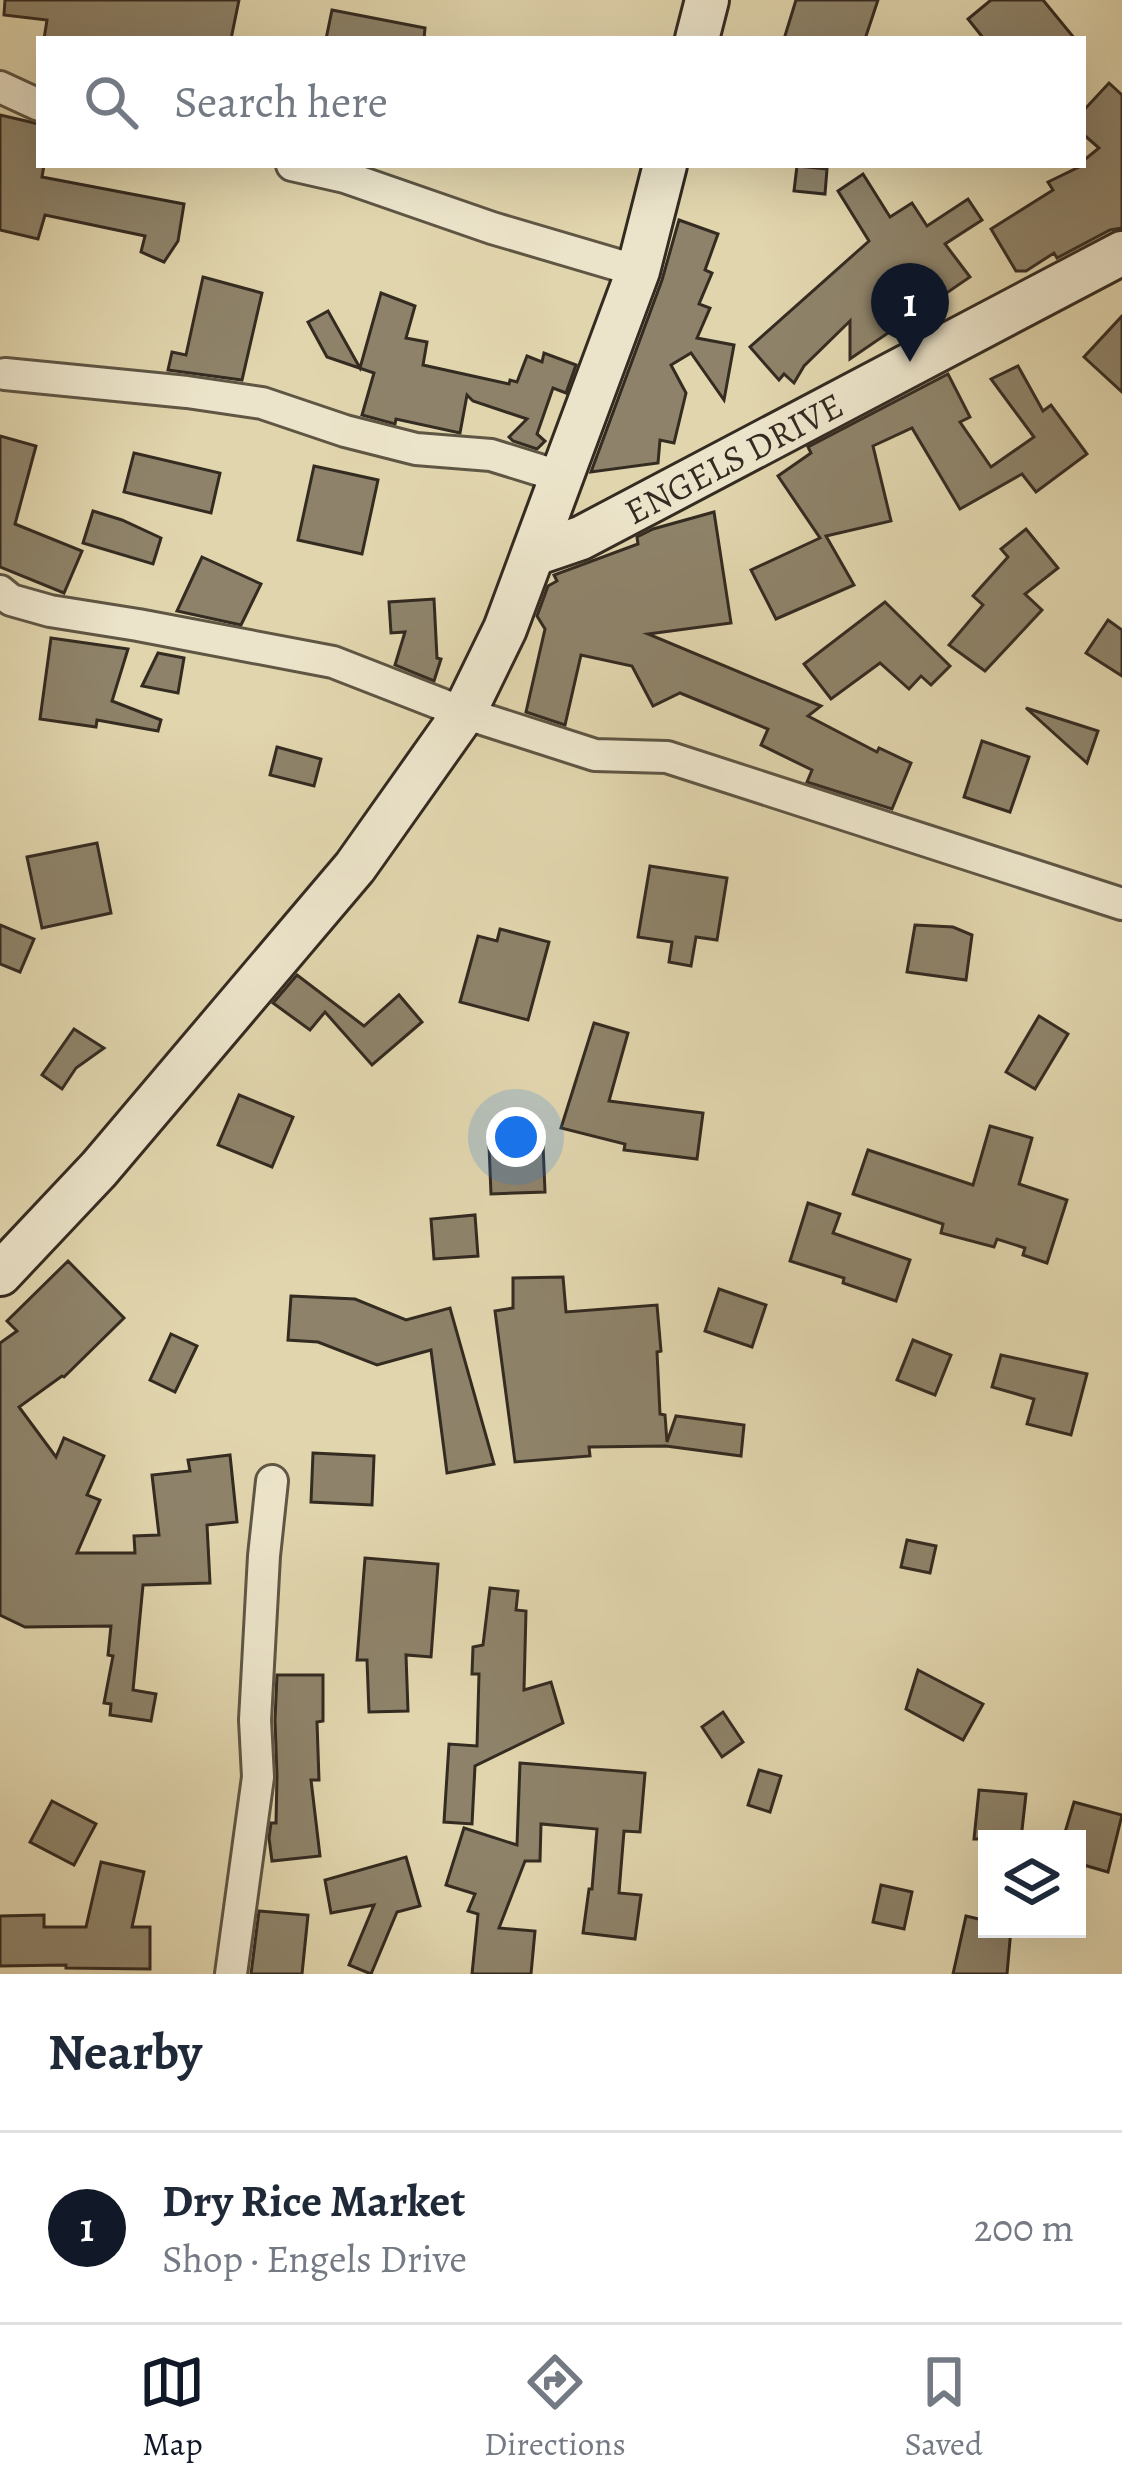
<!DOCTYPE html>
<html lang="en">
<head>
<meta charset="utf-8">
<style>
  body { margin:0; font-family:Alegreya,serif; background:#f6f6f7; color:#1f2937 }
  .controls { position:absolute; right:36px; bottom:36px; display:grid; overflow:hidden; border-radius:0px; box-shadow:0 12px 48px #0002 }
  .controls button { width:108px; height:108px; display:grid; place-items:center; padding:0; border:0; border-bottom:3px solid #e0e1e3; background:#fff; color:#1f2937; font:60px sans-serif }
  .you { position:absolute; left:516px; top:1137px; width:42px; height:42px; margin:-30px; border:9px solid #fff; border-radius:50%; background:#1a73e8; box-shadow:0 0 0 18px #1a73e833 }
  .badge { display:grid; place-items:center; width:78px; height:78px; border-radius:50%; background:#111827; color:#fff; font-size:39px; font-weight:700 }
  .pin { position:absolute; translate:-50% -99px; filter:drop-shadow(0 3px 6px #0008) }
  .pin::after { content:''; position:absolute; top:63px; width:42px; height:36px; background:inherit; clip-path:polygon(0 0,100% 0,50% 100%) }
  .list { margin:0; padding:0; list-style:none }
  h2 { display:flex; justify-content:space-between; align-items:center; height:156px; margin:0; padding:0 48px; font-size:51px }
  h2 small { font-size:39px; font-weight:400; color:#747a83 }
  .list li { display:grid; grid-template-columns:78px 1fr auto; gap:36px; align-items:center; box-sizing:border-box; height:192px; padding:0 48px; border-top:3px solid #e0e1e3 }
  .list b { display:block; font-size:45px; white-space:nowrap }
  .list p { margin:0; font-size:39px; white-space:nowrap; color:#747a83 }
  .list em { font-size:39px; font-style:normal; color:#747a83 }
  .icon { flex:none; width:66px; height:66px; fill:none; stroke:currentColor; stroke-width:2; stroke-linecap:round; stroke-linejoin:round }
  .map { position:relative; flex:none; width:1122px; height:1974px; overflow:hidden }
  .search { position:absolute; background:#fff; box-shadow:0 12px 48px #0002; left:36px; right:36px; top:36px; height:132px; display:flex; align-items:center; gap:30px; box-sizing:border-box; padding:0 42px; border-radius:0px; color:#747a83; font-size:45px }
  .sheet { height:348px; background:#fff }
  nav { display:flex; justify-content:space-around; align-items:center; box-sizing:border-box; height:168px; border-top:3px solid #e0e1e3; background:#fff; font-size:33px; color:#747a83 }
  nav a { display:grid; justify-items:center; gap:6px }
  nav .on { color:#111827 }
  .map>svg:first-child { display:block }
  .building { fill:#8e836a; stroke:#342b21; stroke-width:3 }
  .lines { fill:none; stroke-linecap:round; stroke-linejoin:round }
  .street-casing { stroke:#5f5644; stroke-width:36 }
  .secondary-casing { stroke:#342b21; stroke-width:48 }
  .street { stroke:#ece4ca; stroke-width:30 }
  .secondary { stroke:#ece4ca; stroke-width:42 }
  .labels { text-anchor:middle; stroke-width:9; stroke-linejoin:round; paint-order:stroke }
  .street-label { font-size:36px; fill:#342b21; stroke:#ece4ca }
</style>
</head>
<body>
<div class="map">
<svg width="1122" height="1974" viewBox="0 0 1122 1974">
  <rect width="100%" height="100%" fill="#e1d5ad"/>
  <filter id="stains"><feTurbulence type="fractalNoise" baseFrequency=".00167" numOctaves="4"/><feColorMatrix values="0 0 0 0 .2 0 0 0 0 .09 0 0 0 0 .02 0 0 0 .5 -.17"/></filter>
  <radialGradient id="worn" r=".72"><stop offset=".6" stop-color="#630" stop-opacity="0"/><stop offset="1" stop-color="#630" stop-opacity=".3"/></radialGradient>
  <g class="building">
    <path d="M5,0H239L231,39H44L47,20L4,15Z"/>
    <path d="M796,0H878L865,39H784Z"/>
    <path d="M991,0H1043L1075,39H984L968,19Z"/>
    <path d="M332,10L425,28L424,39H326Z"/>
    <path d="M1109,83L1122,95V228L1110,230L1057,258L1054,253L1026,271H1016L991,229L1053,190L1048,182L1083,165V161L1099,148L1083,134V111Z"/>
    <path d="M0,115L39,124V165H44L42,177L184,204L178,241L164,262L141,252L145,236L45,215L38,239L0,230Z"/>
    <path d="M797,166L827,169L825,194L794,191Z"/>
    <path d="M863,174L890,217L912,203L927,226L968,199L982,220L945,244L970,277L850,359V321L804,366L794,383L784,374L779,380L750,347L869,241L838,191Z"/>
    <path d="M679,220L718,234L705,270L712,273L699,304L710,308L697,338L734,345L724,400L691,353L671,365L686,393L674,443L660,440L658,463L591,472L662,280Z"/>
    <path d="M203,277L262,293L242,380L168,370L172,352L186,355Z"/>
    <path d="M381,293L415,306L406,338L427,342L423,365L509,384L510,380L517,382L527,356L542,362L544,353L576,365L566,393L553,388L537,434L545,441L537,449L513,441L509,437L527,419L473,401L467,395L460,433L396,419L395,424L362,415L374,373L327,357L308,322L328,311L360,368Z"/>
    <path d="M1122,316V392L1084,357Z"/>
    <path d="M1018,366L1043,411L1051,405L1087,454L1036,492L1022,474L960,509L912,428L873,446L891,521L826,536L854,585L776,619L751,570L820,538L778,476L811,453L808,447L948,374L970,417L960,422L991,467L1034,437L991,379Z"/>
    <path d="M0,436L36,446L15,524L82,551L64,593L0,567Z"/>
    <path d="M134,453L220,473L211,513L124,492Z"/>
    <path d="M314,466L378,480L362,554L298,540Z"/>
    <path d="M93,511L122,520L161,538L153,564L83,543Z"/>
    <path d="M714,512L731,623L648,634L821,706L808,716L877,752L879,748L911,763L892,809L807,782L812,770L761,745L768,729L680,693L653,706L632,666L581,655L565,725L526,712L545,629L537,616L548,586L557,581L554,575L638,544L637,537L653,529Z"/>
    <path d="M1026,529L1058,568L1025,594L1042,610L985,671L949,645L983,605L973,596L1008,557L1001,549Z"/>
    <path d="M202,557L261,584L241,625L177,611Z"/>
    <path d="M434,599L437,658L441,659L434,681L395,665L405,632L391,633L389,602Z"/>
    <path d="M885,602L950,666L931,685L921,676L909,689L880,663L831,699L804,664Z"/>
    <path d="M1108,620L1122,630V676L1086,653Z"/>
    <path d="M51,638L128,649L112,701L161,720L158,731L97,720L96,727L40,719Z"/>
    <path d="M158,653L184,658L178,693L142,686Z"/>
    <path d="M1026,708L1098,731L1087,763Z"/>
    <path d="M982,741L1029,757L1010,812L964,797Z"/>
    <path d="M277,747L321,759L314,786L270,775Z"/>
    <path d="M97,843L111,913L42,928L27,857Z"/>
    <path d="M650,866L727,878L717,940L696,937L691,966L669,962L672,942L638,937Z"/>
    <path d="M0,925L34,939L20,972L0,964Z"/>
    <path d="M915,925L953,927L972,935L966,980L907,972Z"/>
    <path d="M500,929L549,942L528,1020L460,1002L478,936L497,941Z"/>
    <path d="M297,975L364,1026L399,995L422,1022L372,1065L325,1012L310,1030L273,1003Z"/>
    <path d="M1039,1016L1068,1034L1035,1089L1006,1072Z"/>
    <path d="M594,1023L628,1033L609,1101L703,1113L697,1159L624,1150L625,1144L561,1128Z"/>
    <path d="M74,1029L104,1048L76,1068L62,1089L42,1075Z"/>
    <path d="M239,1095L293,1117L272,1167L218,1145Z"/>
    <path d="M990,1126L1032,1138L1019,1184L1067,1200L1047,1263L1023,1255L1025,1248L997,1239L994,1247L941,1233L943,1224L853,1194L868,1150L973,1185Z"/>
    <path d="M543,1144L545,1192L491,1194L489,1146Z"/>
    <path d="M808,1203L840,1214L833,1233L910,1260L896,1301L843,1283L844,1278L790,1261Z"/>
    <path d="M475,1215L478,1256L434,1259L431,1219Z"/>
    <path d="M68,1261L124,1318L64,1377L62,1376L19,1407L56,1457L64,1438L104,1456L87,1495L100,1500L77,1553H135L134,1536L159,1535L152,1475L190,1471L188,1460L230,1455L237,1522L207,1525L210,1583L143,1585L133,1690L156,1694L151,1721L110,1715L111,1704L104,1703L113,1656L108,1655L111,1626L25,1627L0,1615V1343L17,1331L7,1321Z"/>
    <path d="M563,1277L566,1312L657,1305L661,1351L657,1352L660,1414L665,1415L667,1442L676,1416L744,1425L741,1456L666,1446L589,1447L590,1456L515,1462L495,1311L513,1308V1278Z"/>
    <path d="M719,1289L766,1305L752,1347L705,1331Z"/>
    <path d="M291,1296L355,1299L406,1320L450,1308L494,1464L447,1473L431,1350L377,1365L318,1342L288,1340Z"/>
    <path d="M171,1334L197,1346L175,1392L150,1380Z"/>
    <path d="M913,1340L951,1355L935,1395L897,1380Z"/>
    <path d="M1001,1355L1087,1374L1071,1435L1027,1424L1034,1399L992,1387Z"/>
    <path d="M313,1453L374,1456L372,1505L311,1502Z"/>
    <path d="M907,1540L936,1546L930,1573L901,1567Z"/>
    <path d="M365,1558L438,1564L431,1657L406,1655L408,1711L369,1712L367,1660H357Z"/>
    <path d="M490,1588L518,1591L516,1610L526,1611L524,1690L551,1682L563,1723L475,1766L472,1824L444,1822L449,1744L477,1746L479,1674H472L473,1647L483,1645Z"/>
    <path d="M918,1670L983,1704L963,1740L906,1709Z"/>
    <path d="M277,1675H323V1721L317,1722L319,1780H311L320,1856L272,1861L269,1838L271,1823H276L277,1776L275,1720Z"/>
    <path d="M723,1712L743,1742L722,1757L702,1727Z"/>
    <path d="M520,1763L645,1773L640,1832L624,1831L619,1893L641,1895L635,1939L583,1933L589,1889H592L597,1829L541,1824L540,1861H525L499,1928L535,1931L531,1974H472L478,1914L468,1911L475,1894L446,1885L464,1828L517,1845Z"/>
    <path d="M759,1770L781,1776L770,1812L748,1805Z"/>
    <path d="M979,1790L1026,1794L1021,1839H974Z"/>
    <path d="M52,1801L96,1824L74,1865L30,1842Z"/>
    <path d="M1074,1802L1122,1815L1108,1872L1077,1863V1839H1063Z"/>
    <path d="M406,1857L420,1906L397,1912L371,1974L349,1965L374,1905L331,1913L325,1880Z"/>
    <path d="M101,1862L144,1872L132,1927H150V1969L66,1968V1965L0,1966V1916L44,1915V1927H86Z"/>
    <path d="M881,1885L912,1892L904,1929L873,1922Z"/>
    <path d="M259,1911L308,1915L302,1974H251Z"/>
    <path d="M966,1916L987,1921V1929H1011L1007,1974H953Z"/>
  </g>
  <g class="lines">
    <defs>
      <g id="street">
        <path d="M0,87L39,105"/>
        <path d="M292,165L345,177L492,228L638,271"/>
        <path d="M5,374L187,392L262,403L345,431L416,449L491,455L562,477"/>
        <path d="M0,591L11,600L50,611L138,625L333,662L464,713L595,755L667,757L1122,904"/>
        <path d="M231,1974L258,1777L255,1720L264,1556L272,1481"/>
      </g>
      <g id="secondary">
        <path d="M697,39L707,0"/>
        <path id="s1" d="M534,554L581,538L1122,253"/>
        <path d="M0,1274L99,1169L355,867L464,713L505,629L638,271L665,165"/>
      </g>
    </defs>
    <use href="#street" class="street-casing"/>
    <use href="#secondary" class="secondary-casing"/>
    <use href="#street" class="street"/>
    <use href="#secondary" class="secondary"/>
  </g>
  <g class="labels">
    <g class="street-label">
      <text dy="13" stroke="none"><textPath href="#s1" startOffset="222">ENGELS DRIVE</textPath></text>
    </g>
  </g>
  <rect width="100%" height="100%" filter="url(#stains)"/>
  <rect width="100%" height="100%" fill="url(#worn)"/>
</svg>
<div class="controls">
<button><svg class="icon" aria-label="layers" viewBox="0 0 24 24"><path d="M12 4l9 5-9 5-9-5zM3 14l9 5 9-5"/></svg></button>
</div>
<div class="you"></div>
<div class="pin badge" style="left:910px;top:362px">1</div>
<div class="search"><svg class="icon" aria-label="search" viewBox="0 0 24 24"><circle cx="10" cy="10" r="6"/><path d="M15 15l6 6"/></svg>Search here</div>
</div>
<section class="sheet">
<h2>Nearby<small></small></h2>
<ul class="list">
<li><span class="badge">1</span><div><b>Dry Rice Market</b><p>Shop · Engels Drive</p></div><em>200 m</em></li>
</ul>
</section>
<nav>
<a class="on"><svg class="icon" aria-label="map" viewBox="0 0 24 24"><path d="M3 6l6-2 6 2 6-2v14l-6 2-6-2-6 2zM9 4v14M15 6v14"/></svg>Map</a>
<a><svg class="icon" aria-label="directions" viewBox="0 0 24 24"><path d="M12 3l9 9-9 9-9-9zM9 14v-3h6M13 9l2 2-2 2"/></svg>Directions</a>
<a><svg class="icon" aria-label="saved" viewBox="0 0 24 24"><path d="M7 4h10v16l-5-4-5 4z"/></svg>Saved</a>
</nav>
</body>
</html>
